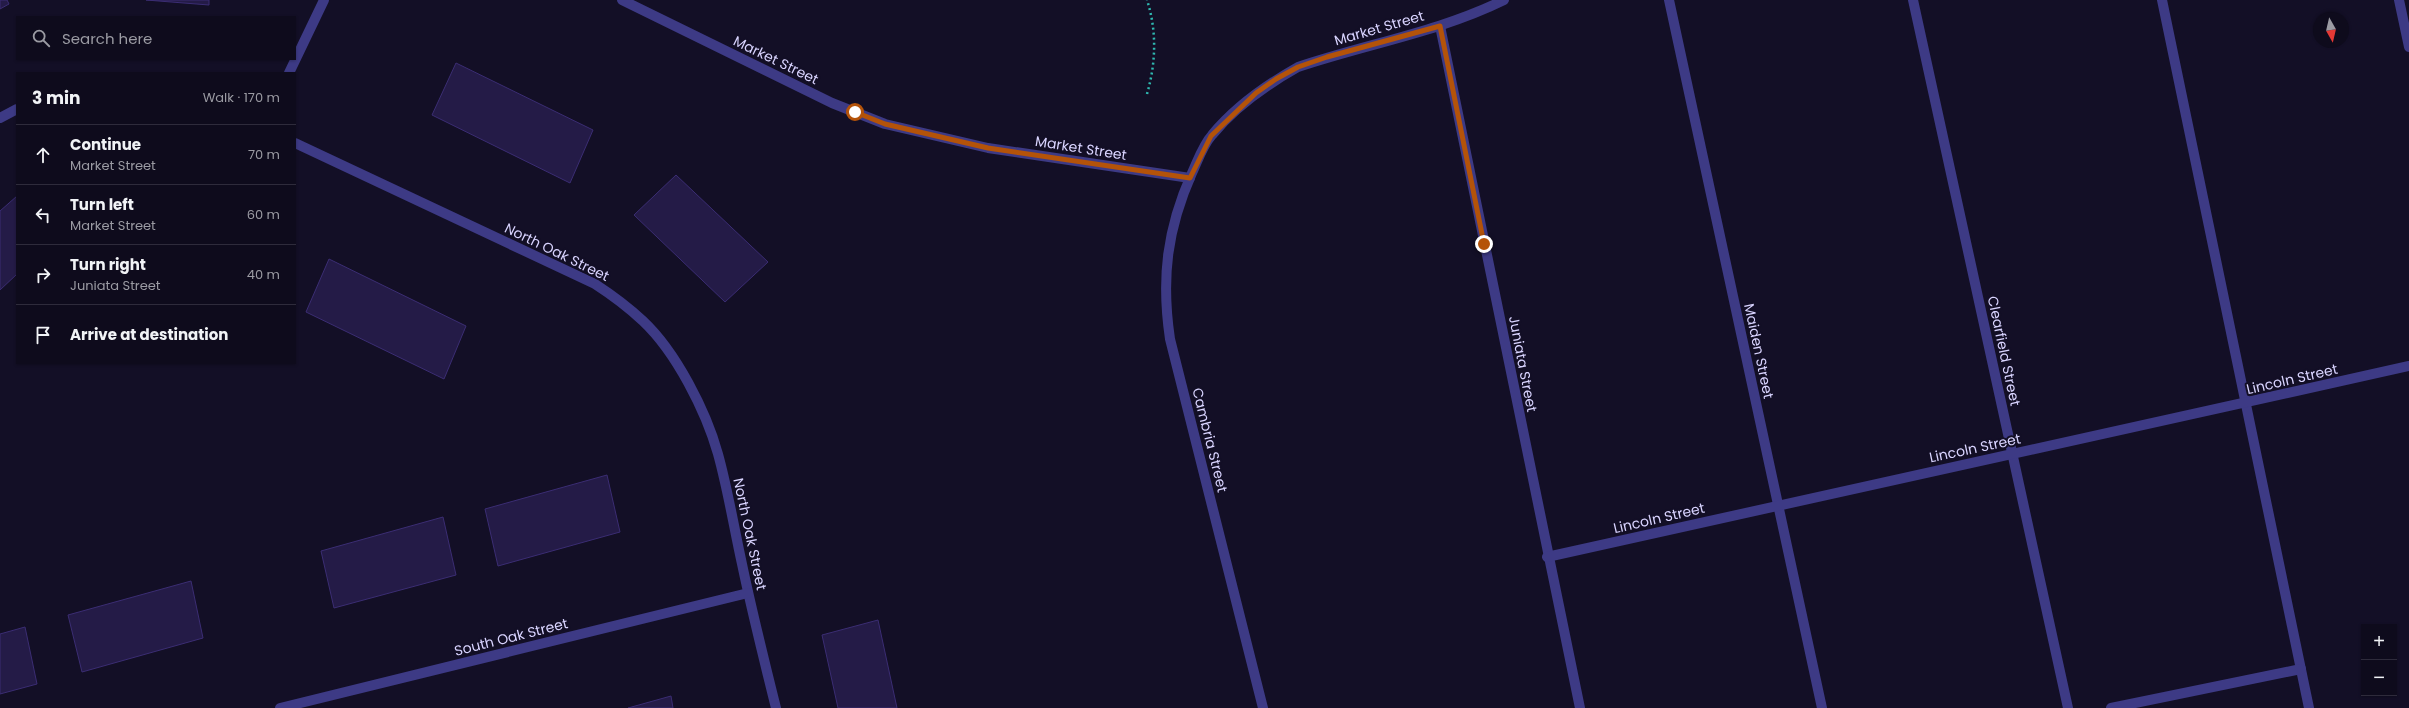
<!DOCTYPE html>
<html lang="en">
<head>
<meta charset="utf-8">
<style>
  body { margin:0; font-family:Poppins,sans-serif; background:#1c1929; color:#f1f3f6 }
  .controls { position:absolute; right:12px; bottom:12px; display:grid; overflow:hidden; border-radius:0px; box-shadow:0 1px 3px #0004 }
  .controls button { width:36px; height:36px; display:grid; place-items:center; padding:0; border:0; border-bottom:1px solid #2e2b3b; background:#0e0b1c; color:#f1f3f6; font:20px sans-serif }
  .compass { position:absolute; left:2313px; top:12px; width:36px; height:36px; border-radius:50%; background:#0e0b1c; box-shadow:0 1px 3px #0004; rotate:172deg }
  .stop { position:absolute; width:12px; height:12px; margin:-9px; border:3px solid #b45309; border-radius:50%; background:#fff }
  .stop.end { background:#b45309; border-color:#fff; box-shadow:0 1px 4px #0008 }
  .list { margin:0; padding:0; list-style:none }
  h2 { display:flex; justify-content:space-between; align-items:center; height:52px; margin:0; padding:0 16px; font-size:17px }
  h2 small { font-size:13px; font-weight:400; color:#9b9ba3 }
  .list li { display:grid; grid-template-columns:26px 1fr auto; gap:12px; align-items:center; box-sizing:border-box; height:60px; padding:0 16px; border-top:1px solid #2e2b3b }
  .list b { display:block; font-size:15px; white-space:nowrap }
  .list p { margin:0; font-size:13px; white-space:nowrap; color:#9b9ba3 }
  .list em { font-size:13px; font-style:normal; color:#9b9ba3 }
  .icon { flex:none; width:22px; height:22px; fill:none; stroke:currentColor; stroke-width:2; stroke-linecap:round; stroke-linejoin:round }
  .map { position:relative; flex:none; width:2409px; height:708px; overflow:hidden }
  .search { position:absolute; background:#0e0b1c; box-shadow:0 1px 3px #0004; left:16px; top:16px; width:280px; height:44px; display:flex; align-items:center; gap:10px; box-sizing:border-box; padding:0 14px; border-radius:0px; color:#9b9ba3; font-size:15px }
  .panel { position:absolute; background:#0e0b1c; box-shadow:0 1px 3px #0004; left:16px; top:72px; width:280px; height:292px; border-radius:0px }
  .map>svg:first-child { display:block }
  .building { fill:#241b47; stroke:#3b2d73 }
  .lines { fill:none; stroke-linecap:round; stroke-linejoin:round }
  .path { stroke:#2fb8b0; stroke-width:2.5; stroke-dasharray:2 3; stroke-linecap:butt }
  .service { stroke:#3d3a85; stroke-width:10 }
  .minor { stroke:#3d3a85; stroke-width:10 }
  .tertiary { stroke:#3d3a85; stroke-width:10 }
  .route { stroke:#b45309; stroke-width:5 }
  .labels { text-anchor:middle; stroke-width:4; stroke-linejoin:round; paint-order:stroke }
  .street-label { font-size:14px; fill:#d9d4ff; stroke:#130f26 }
</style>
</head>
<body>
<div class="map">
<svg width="2409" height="708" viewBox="0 0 2409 708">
  <rect width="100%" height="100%" fill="#130f26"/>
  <g class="building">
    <path d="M0,0H7L9,4L0,9Z"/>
    <path d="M146,0H209V5Z"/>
    <path d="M456,63L593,130L570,183L432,115Z"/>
    <path d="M676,175L768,262L725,302L634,215Z"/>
    <path d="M17,196V274L0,290V211Z"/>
    <path d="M329,259L466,326L444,379L306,312Z"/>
    <path d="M607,475L620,532L498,566L485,509Z"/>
    <path d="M443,517L456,575L334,608L321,551Z"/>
    <path d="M191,581L203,638L82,672L68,615Z"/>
    <path d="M878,620L897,708H838L822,635Z"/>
    <path d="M25,627L37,684L0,694V634Z"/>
    <path d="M671,696L673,708H628Z"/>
  </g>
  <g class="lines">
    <path class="path" d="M1147,94C1156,63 1157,31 1147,0"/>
    <g class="service">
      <path d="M1669,0L1822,708"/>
      <path d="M2162,0L2309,708"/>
      <path d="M2111,708L2301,669"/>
    </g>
    <g class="minor">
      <path d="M622,0L832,103L885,124L988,148L1190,178"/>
      <path d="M1913,0L2068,708"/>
      <path d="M2399,0L2409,47"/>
      <path d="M1440,26L1580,708"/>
      <path d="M289,73L324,0"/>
      <path d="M0,118L17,109"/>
      <path d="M295,143L595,284C612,295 628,307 643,321C676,352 706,411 718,454C728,490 734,528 742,564C752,612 764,660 776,708"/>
      <path d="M1547,557L2409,366"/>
      <path d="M280,708L748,593"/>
    </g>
    <path class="tertiary" d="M1263,708L1170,339C1161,278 1167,229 1192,173C1198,160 1203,145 1212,135C1235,107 1266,85 1298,67C1366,44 1439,32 1504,0"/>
  </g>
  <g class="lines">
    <path class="route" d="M855,112L885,124L988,148L1190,178L1211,136L1256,93L1276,79L1298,67L1327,57L1440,26L1484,244"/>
  </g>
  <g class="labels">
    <g class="street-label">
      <text transform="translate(1379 28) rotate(-16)" y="5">Market Street</text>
      <text transform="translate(776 60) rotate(26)" y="5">Market Street</text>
      <text transform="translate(1081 148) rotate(9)" y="5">Market Street</text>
      <text transform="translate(557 252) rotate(26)" y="5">North Oak Street</text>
      <text transform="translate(1759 351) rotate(78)" y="5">Maiden Street</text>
      <text transform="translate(2004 351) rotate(78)" y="5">Clearfield Street</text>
      <text transform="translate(1523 364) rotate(79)" y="5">Juniata Street</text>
      <text transform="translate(2292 379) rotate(-13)" y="5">Lincoln Street</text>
      <text transform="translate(1210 440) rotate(76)" y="5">Cambria Street</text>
      <text transform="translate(1975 448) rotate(-12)" y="5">Lincoln Street</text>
      <text transform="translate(1659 518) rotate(-13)" y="5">Lincoln Street</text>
      <text transform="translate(750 534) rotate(78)" y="5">North Oak Street</text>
      <text transform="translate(511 637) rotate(-14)" y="5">South Oak Street</text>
    </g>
  </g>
</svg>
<div class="controls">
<button>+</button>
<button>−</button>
</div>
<svg class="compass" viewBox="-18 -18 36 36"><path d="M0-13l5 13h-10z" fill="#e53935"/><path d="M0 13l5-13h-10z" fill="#9b9ba3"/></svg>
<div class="stop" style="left:855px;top:112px"></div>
<div class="stop end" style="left:1484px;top:244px"></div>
<div class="search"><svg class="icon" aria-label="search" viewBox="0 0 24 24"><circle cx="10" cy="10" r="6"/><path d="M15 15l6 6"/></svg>Search here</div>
<section class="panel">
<h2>3 min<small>Walk · 170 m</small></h2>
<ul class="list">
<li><svg class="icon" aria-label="ahead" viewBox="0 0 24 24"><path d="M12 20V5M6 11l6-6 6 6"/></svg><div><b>Continue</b><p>Market Street</p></div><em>70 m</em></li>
<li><svg class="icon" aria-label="left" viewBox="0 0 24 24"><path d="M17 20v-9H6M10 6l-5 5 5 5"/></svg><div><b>Turn left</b><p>Market Street</p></div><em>60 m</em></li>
<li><svg class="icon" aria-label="right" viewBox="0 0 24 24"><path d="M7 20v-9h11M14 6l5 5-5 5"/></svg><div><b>Turn right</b><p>Juniata Street</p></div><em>40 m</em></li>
<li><svg class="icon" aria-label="arrive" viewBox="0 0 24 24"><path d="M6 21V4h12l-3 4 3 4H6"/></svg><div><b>Arrive at destination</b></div></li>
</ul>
</section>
</div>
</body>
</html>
